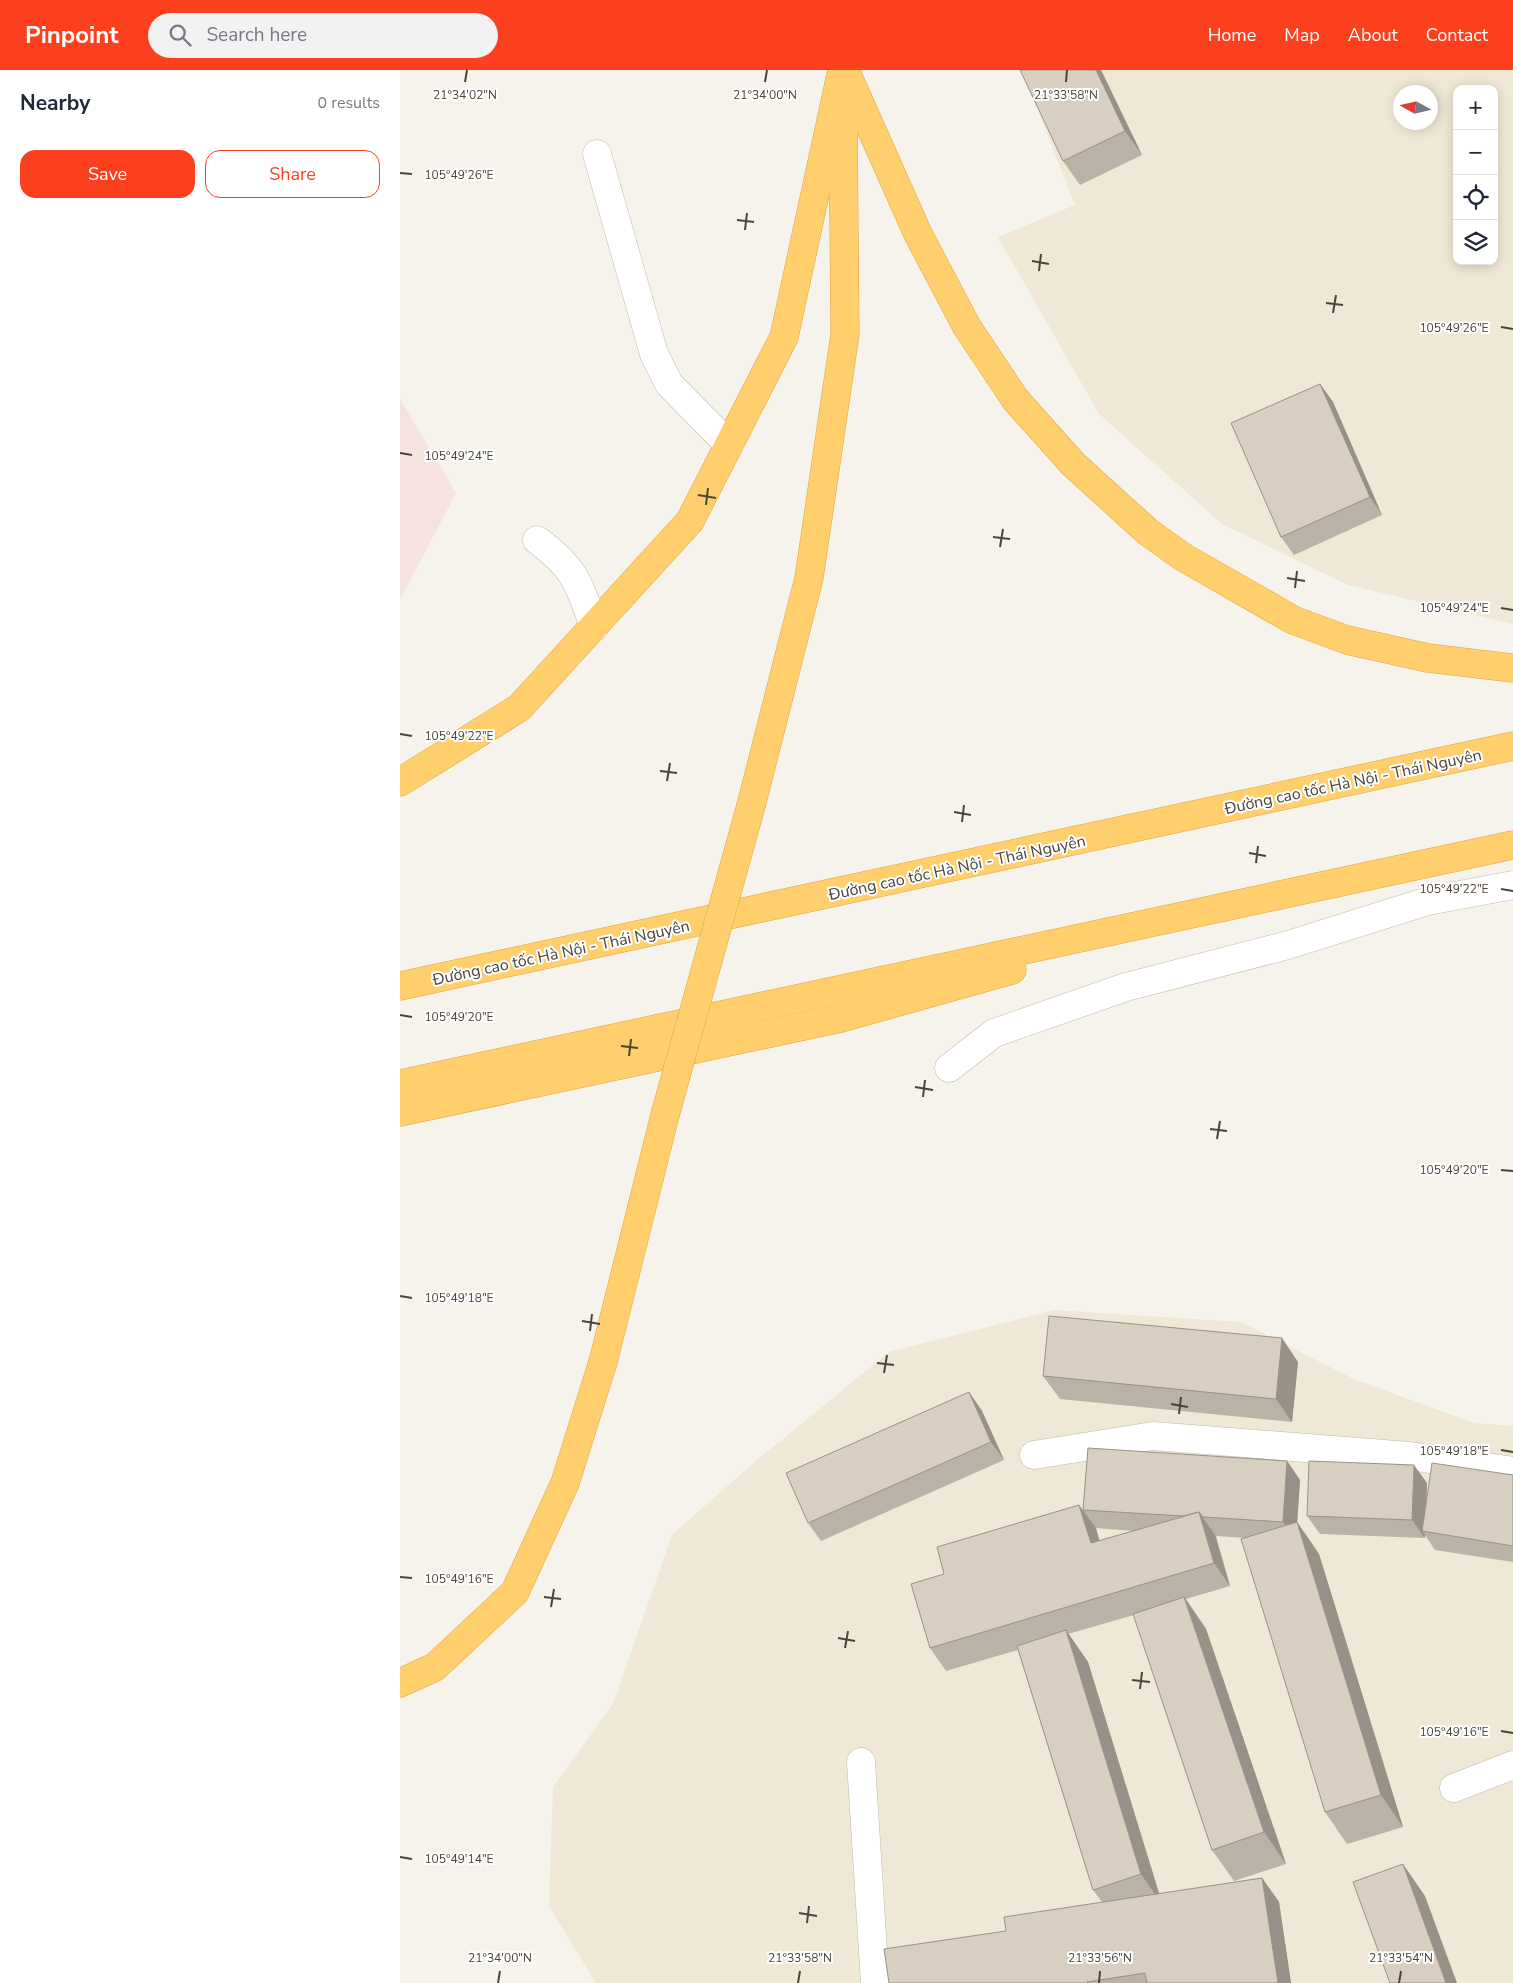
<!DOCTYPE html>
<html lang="en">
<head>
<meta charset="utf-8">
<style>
  body { margin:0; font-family:"Nunito Sans",sans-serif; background:#f2f2f3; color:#1f2937 }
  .controls { position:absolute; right:15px; top:15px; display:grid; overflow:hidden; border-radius:10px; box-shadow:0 2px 12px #0003 }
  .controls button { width:45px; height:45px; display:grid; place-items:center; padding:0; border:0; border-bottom:1px solid #e0e1e3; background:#fff; color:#1f2937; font:25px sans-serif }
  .compass { position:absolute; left:993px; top:15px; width:45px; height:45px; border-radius:50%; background:#fff; box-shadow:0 2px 12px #0003; rotate:278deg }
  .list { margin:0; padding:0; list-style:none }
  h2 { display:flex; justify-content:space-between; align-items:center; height:65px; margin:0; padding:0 20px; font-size:21px }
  h2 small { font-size:16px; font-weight:400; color:#747a83 }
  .actions { display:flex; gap:10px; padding:15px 20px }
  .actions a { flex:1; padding:11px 0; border:1px solid #fc3f1d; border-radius:15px; text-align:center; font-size:18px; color:#fc3f1d }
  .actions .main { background:#fc3f1d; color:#fff }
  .icon { flex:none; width:28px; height:28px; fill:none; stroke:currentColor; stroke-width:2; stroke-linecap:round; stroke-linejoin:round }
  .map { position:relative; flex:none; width:1113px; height:1913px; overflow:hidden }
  header { display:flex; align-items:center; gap:30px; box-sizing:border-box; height:70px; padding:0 25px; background:#fc3f1d; color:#fff }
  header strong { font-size:24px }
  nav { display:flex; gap:28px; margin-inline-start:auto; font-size:18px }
  .search { width:350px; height:45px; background:#f2f2f3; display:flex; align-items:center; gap:12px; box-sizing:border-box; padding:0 18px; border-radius:28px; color:#747a83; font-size:19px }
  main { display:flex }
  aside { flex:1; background:#fff }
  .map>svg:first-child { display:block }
  .education { fill:#efe8d6; fill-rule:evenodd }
  .medical { fill:#f6e3e0 }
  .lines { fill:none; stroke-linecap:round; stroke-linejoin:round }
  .minor-casing { stroke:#c2bbae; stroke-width:29 }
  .highway-casing { stroke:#e0a43c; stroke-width:29 }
  .minor { stroke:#fff; stroke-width:28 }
  .highway { stroke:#ffcf6e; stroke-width:28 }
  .highway-bridge-casing { stroke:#e0a43c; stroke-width:29; stroke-linecap:butt }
  .highway-bridge { stroke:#ffcf6e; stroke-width:28 }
  .wall { fill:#bab2a6; fill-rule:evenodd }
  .shaded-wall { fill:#979187 }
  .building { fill:#d8cfc1; stroke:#979187 }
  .ticks { fill:none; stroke:#4b4439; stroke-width:2 }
  .labels { text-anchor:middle; stroke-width:4; stroke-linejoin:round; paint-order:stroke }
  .street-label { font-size:16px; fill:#4b4439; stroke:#fff }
  .ticks-label { font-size:12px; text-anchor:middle; fill:#4b4439; stroke:#fff; stroke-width:4; stroke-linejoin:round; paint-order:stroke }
</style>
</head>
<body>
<header>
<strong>Pinpoint</strong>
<div class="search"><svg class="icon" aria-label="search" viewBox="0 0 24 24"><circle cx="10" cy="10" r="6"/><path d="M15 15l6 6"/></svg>Search here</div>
<nav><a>Home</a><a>Map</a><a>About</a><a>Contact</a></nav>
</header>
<main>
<aside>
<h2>Nearby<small>0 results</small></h2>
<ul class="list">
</ul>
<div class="actions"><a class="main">Save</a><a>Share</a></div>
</aside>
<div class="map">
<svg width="1113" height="1913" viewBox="0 0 1113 1913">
  <rect width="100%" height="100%" fill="#f6f3ec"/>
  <g class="education">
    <path d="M622,0H1113V554L948,515L822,454L699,344L598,167L675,135ZM1057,19H1094V191H1057ZM1001,22H1030V52H1001Z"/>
    <path d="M654,1240L841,1252L954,1309L1074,1353L1113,1356V1913H196L149,1836L153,1717L213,1634L272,1465L351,1395L489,1282Z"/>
  </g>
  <path class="medical" d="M0,329L56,423L0,530Z"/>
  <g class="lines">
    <defs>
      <g id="minor">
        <path d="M197,84L254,284L269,314L329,375"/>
        <path d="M137,470C175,498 179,513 194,557"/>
        <path d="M549,998L594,963L726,917L888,875L1028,831L1113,815"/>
        <path d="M634,1385L753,1366L1009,1386L1113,1401"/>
        <path d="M461,1692L475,1913"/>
        <path d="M1054,1718L1113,1695"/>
      </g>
      <g id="highway">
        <path d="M445,0L518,164L567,257L615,329L673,394L748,462L783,487L893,550L947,570L1028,588L1113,598"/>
        <path d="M0,712L119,638L290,451L384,267L442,0"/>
        <path d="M352,732L409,508L445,264L443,46"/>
        <path d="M0,916L1113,676"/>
        <path d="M0,1014L1113,775"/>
        <path d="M0,1042L441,948L612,900"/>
        <path d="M0,1613L35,1597L115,1522L165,1413L203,1292L265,1045"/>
      </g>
    </defs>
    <use href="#minor" class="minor-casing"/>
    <use href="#highway" class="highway-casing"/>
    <use href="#minor" class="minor"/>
    <use href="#highway" class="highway"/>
    <defs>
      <path id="highway-bridge" d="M265,1045L352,732"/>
    </defs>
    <use href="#highway-bridge" class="highway-bridge-casing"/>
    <use href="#highway-bridge" class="highway-bridge"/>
  </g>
  <g class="wall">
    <path d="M701,0L742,85L680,115L663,91Z"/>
    <path d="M920,314L933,332L982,445L894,485L881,467Z"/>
    <path d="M898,1292L892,1352L660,1329L643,1306Z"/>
    <path d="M569,1322L582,1341L604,1390L421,1471L408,1453Z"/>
    <path d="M887,1391L900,1410L897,1452L919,1484L1003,1757L947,1774L925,1742L846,1468L816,1466L830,1516L786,1529L806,1559L886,1794L834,1811L812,1780L734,1545L668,1564L688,1592L759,1824L862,1808L879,1832L891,1913H489L606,1861L702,1832L693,1820L618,1580L546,1601L530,1578L683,1440ZM696,1458L734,1461L699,1471Z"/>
    <path d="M1113,1405V1492L1035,1480L1025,1465V1468L920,1464L907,1446L1027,1413L1026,1432Z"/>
  </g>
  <g class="shaded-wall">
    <path d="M696,0H701L742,85L725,61Z"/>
    <path d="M920,314L933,332L982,445L970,427Z"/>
    <path d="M882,1268L898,1292L892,1352L876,1329Z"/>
    <path d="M569,1322L582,1341L604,1390L591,1372Z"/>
    <path d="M887,1391L900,1410L896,1471L883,1452Z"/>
    <path d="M1014,1395L1027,1413L1025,1462L1022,1461L1025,1465V1468L1012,1450Z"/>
    <path d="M679,1435L696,1458L707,1497L691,1473Z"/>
    <path d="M799,1442L815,1465L830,1516L814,1493Z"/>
    <path d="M897,1452L919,1484L1003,1757L981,1725Z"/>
    <path d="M784,1527L806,1559L886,1794L864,1762Z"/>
    <path d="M666,1560L688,1592L763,1836L741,1804Z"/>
    <path d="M1003,1794L1025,1826L1057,1913H1046Z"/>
    <path d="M862,1808L879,1832L891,1913H878Z"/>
  </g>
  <g class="building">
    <path d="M620,0H696L725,61L663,91Z"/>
    <path d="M920,314L970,427L881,467L831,353Z"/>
    <path d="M649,1246L882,1268L876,1329L643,1306Z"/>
    <path d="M569,1322L591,1372L408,1453L386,1403Z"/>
    <path d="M688,1378L887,1391L883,1452L803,1447L799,1442L783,1446L683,1440Z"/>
    <path d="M909,1391L1014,1395L1012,1450L907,1446Z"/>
    <path d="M1032,1393L1113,1405V1476L1022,1461Z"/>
    <path d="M679,1435L691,1473L799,1442L814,1493L530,1578L511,1514L544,1504L537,1477Z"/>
    <path d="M897,1452L981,1725L925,1742L841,1469Z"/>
    <path d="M784,1527L864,1762L812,1780L733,1544Z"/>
    <path d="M666,1560L741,1804L693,1820L617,1576Z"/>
    <path d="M1003,1794L1046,1913H990L953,1812Z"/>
    <path d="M862,1808L878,1913H747L745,1903L687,1912L688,1913H489L484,1879L606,1861L604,1847Z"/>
  </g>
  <path class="ticks" d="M65,12L67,0M365,12L367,0M666,12L667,0M0,103L12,104M337,150L354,152M345,160L347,143M632,191L649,194M639,201L641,184M926,233L943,235M933,243L936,225M1101,257L1113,259M0,383L12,385M298,425L316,428M306,435L308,418M593,467L610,469M600,477L603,459M887,508L905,511M895,518L897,501M1101,538L1113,540M0,664L12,666M260,701L277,703M267,711L270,693M554,742L571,745M562,752L564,735M849,783L866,786M856,793L858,776M1101,819L1113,821M0,945L12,947M221,976L238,978M229,986L231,969M515,1017L533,1020M523,1027L525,1010M810,1059L827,1061M817,1069L820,1051M1101,1100L1113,1101M0,1226L12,1228M182,1251L200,1254M190,1261L192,1244M477,1293L494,1295M484,1303L487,1285M771,1334L788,1337M779,1344L781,1327M1101,1380L1113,1382M0,1507L12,1508M144,1527L161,1529M151,1537L154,1519M438,1568L455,1571M445,1578L448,1561M732,1610L750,1612M740,1619L742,1602M1101,1661L1113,1663M0,1787L12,1789M399,1843L417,1846M407,1853L409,1836M98,1913L100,1901M398,1913L400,1901M699,1913L700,1901M999,1913L1001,1901"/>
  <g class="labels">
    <g class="street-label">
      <text transform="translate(953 711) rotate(-12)" y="6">Đường cao tốc Hà Nội - Thái Nguyên</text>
      <text transform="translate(557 797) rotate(-12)" y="6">Đường cao tốc Hà Nội - Thái Nguyên</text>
      <text transform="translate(161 882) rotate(-12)" y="6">Đường cao tốc Hà Nội - Thái Nguyên</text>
    </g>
  </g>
  <g class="ticks-label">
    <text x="65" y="29">21°34'02"N</text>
    <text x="365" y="29">21°34'00"N</text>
    <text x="666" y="29">21°33'58"N</text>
    <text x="59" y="109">105°49'26"E</text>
    <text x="1054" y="262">105°49'26"E</text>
    <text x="59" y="390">105°49'24"E</text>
    <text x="1054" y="542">105°49'24"E</text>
    <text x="59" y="670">105°49'22"E</text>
    <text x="1054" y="823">105°49'22"E</text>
    <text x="59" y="951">105°49'20"E</text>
    <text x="1054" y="1104">105°49'20"E</text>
    <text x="59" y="1232">105°49'18"E</text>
    <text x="1054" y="1385">105°49'18"E</text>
    <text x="59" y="1513">105°49'16"E</text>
    <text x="1054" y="1666">105°49'16"E</text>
    <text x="59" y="1793">105°49'14"E</text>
    <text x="100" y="1892">21°34'00"N</text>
    <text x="400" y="1892">21°33'58"N</text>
    <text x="700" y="1892">21°33'56"N</text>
    <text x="1001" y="1892">21°33'54"N</text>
  </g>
</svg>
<div class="controls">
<button>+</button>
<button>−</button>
<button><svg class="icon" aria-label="locate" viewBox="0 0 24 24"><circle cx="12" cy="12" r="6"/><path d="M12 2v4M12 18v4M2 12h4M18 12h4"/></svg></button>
<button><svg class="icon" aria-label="layers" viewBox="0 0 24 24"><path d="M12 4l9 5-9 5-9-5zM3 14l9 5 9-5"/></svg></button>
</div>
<svg class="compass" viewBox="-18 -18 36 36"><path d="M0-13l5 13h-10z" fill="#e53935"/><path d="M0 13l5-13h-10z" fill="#747a83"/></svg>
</div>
</main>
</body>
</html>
